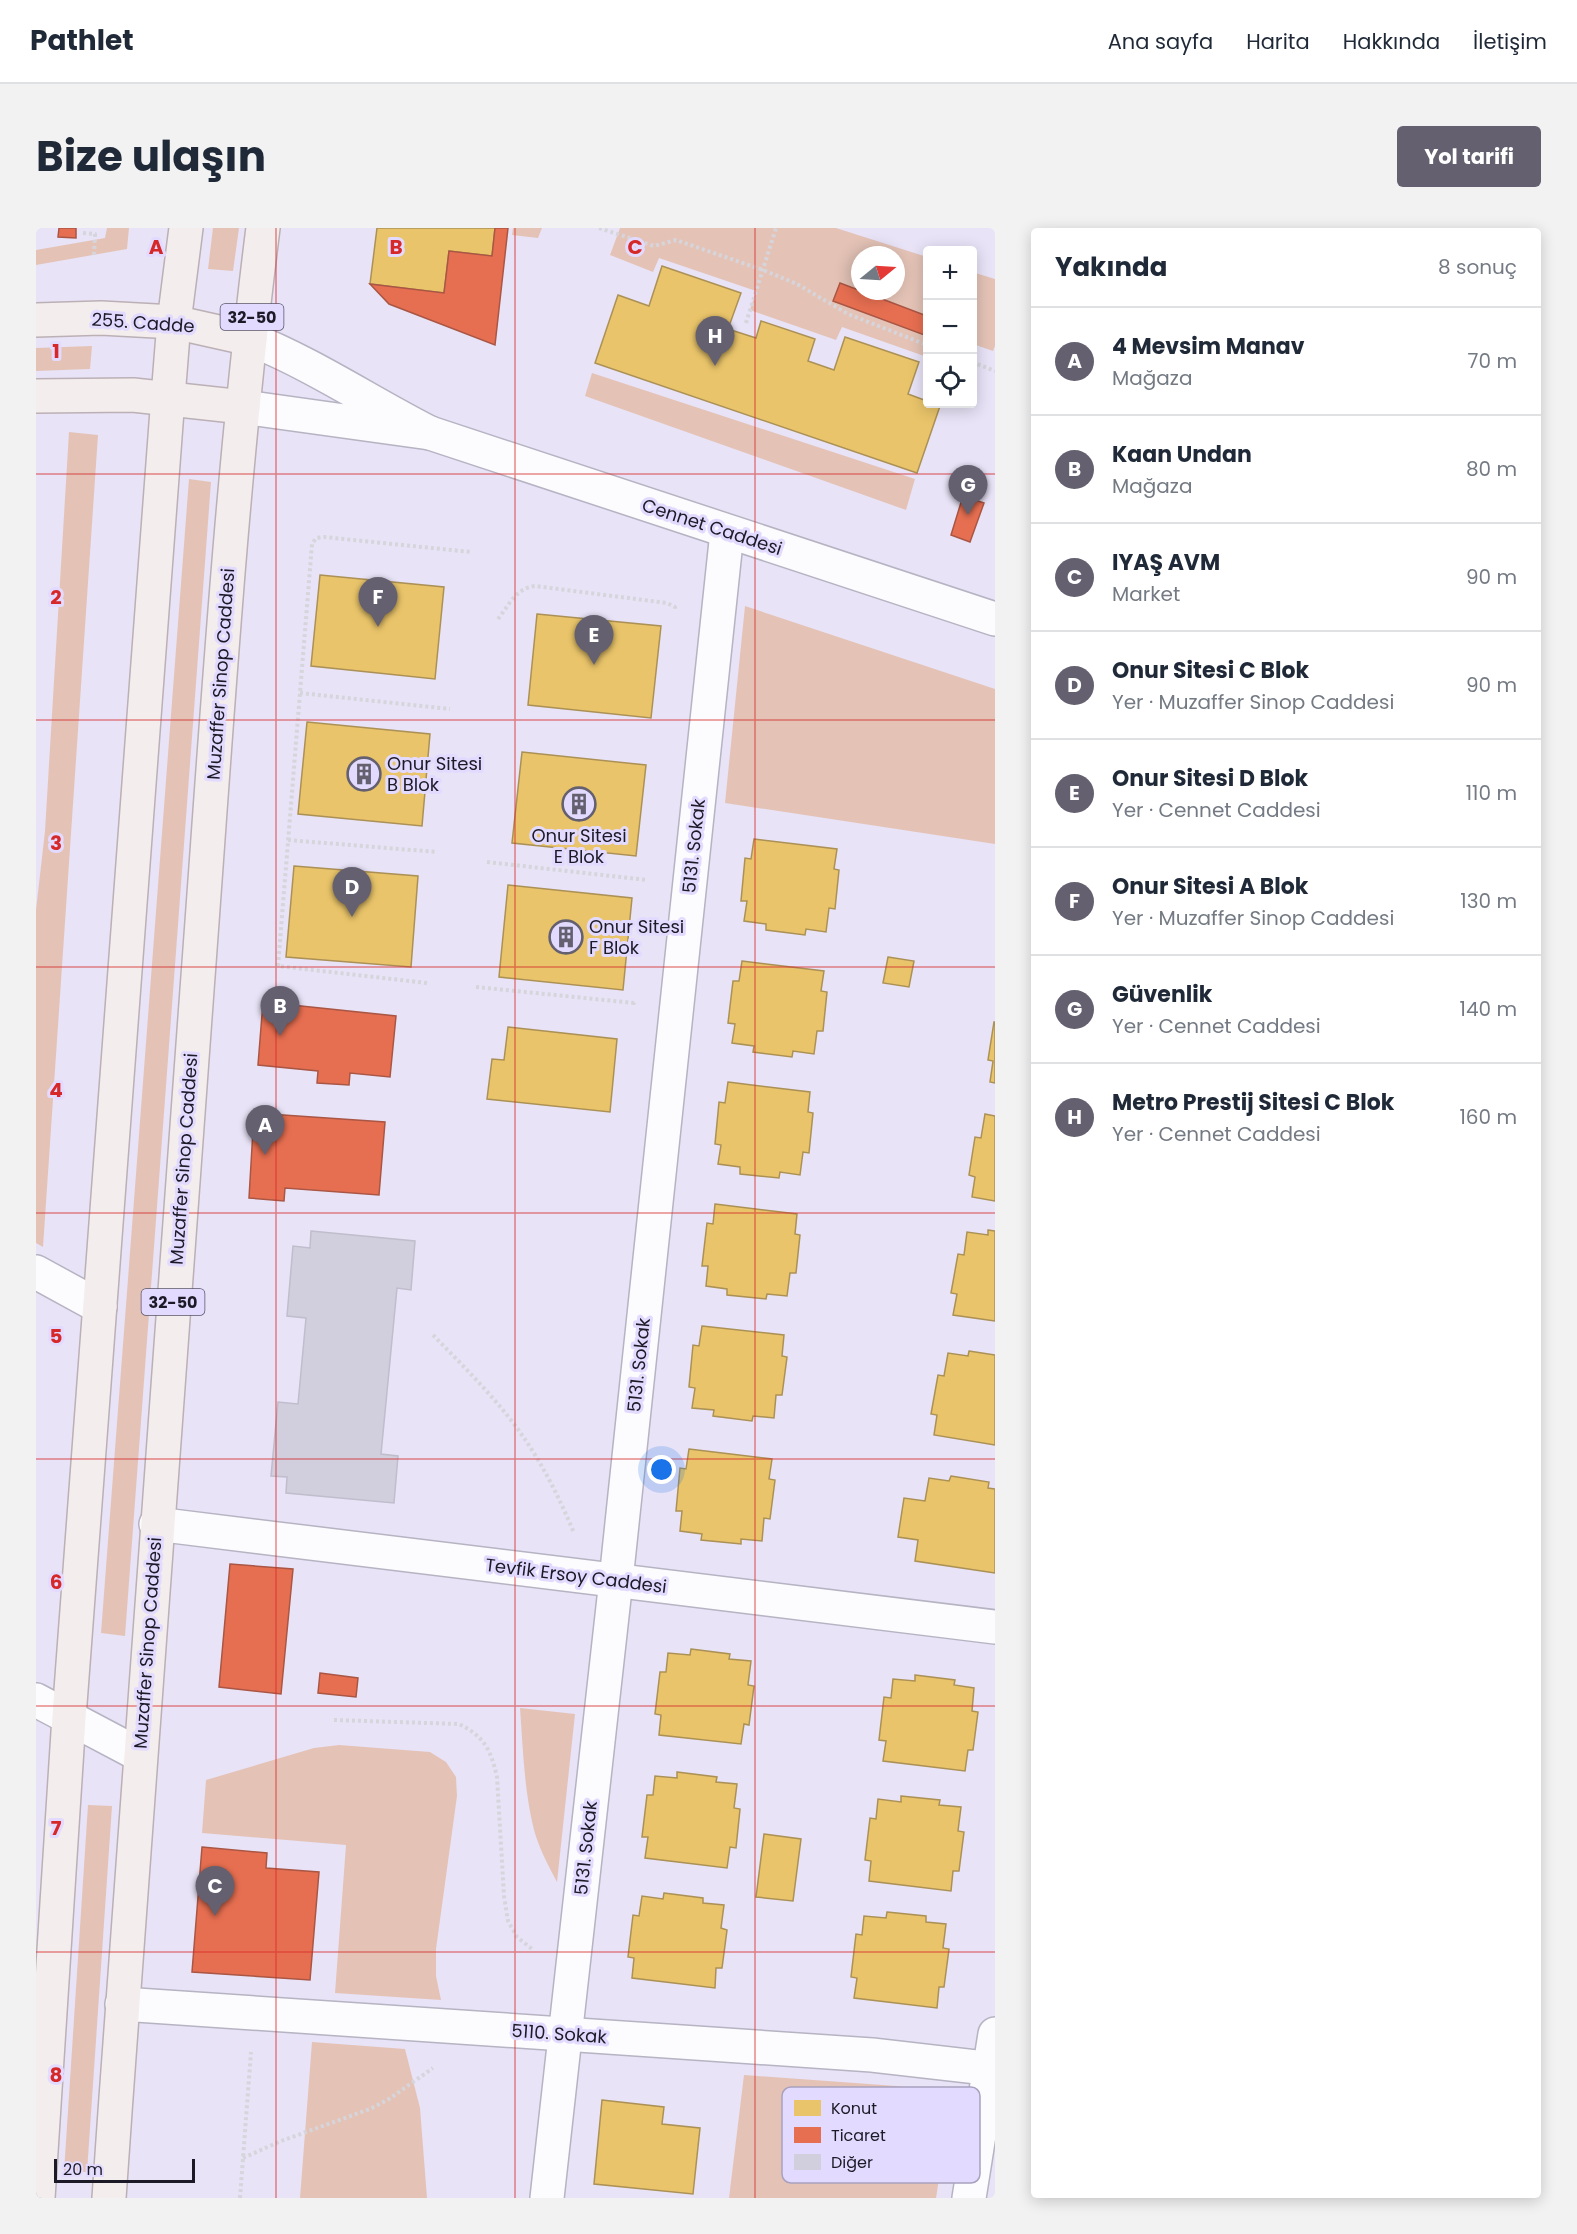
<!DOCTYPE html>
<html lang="tr">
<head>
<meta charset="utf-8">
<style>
  body { margin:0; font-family:Poppins,sans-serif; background:#f2f2f3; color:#1f2937 }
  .controls { position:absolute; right:18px; top:18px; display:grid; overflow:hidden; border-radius:6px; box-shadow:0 3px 15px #0003 }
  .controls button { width:54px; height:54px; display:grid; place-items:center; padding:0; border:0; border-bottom:2px solid #e0e1e3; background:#fff; color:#1f2937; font:30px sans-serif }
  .compass { position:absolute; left:815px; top:18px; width:54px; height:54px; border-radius:50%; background:#fff; box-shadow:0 3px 15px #0003; rotate:72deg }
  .scale { position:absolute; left:18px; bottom:15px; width:141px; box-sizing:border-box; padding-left:6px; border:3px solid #1d1a27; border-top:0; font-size:16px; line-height:21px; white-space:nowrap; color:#1d1a27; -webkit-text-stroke:4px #e3dbff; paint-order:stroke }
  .you { position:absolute; left:626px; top:1242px; width:21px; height:21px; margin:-15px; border:4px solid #fff; border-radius:50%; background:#1a73e8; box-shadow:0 0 0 9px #1a73e833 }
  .badge { display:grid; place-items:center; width:39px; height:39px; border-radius:50%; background:#646070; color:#fff; font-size:20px; font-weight:700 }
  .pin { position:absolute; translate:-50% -50px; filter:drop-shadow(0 2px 3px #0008) }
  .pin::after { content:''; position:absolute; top:32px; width:21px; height:18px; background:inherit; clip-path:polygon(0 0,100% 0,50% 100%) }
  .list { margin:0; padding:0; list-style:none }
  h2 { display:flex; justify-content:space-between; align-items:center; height:78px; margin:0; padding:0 24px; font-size:26px }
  h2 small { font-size:20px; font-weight:400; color:#747a83 }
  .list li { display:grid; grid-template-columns:39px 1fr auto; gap:18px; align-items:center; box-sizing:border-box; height:108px; padding:0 24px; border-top:2px solid #e0e1e3 }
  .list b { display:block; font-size:22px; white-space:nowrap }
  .list p { margin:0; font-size:20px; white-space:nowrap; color:#747a83 }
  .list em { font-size:20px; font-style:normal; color:#747a83 }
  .icon { flex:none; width:33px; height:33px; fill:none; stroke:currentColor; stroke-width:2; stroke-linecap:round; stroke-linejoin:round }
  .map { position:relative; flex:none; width:959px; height:1970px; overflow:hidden; border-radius:6px }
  header { display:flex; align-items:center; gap:36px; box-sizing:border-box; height:84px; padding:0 30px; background:#fff; border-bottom:2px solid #e0e1e3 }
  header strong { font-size:28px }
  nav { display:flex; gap:33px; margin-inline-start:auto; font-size:21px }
  .intro { display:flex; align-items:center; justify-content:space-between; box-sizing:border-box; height:144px; padding:0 36px }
  h1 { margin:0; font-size:42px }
  .button { padding:15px 27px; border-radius:6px; background:#646070; color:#fff; font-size:21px; font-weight:700 }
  main { display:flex; gap:36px; padding:0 36px }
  aside { flex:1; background:#fff; border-radius:6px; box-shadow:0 3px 15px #0003 }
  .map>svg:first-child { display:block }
  .green { fill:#e4c3b6; fill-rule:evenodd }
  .homes { fill:#e9c46a; stroke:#ac9156; stroke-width:1.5 }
  .shops { fill:#e76f51; stroke:#aa5644; stroke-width:1.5 }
  .building { fill:#d1cedd; stroke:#c0bdcc; stroke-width:1.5 }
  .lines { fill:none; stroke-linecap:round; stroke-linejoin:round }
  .minor-casing { stroke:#b6b3c2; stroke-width:36 }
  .major-casing { stroke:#bbb0b5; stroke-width:36 }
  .path { stroke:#d6d5db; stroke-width:4; stroke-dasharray:3 3; stroke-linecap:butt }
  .minor { stroke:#fcfbfe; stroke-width:33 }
  .major { stroke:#f3eded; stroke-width:33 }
  .grid { fill:none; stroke:#d62828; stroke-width:1.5; stroke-opacity:0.55 }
  .labels { text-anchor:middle; stroke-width:6; stroke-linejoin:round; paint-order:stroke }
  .shield { fill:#e3dbff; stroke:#585468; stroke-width:1.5 }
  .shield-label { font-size:16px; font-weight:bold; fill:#1d1a27 }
  .street-label { font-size:18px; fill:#1d1a27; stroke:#e3dbff }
  .poi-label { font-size:18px; fill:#1d1a27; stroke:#e3dbff; text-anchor:start }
  .key { fill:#e3dbff; stroke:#a8a1be; stroke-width:1.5 }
  .key-label { font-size:16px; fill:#1d1a27 }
  .grid-label { font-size:20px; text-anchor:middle; font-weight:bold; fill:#d62828; stroke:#e3dbff; stroke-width:6; stroke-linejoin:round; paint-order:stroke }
</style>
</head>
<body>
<header>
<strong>Pathlet</strong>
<nav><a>Ana sayfa</a><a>Harita</a><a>Hakkında</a><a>İletişim</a></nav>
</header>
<div class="intro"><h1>Bize ulaşın</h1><a class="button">Yol tarifi</a></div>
<main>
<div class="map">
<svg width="959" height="1970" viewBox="0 0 959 1970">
  <rect width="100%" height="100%" fill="#e8e3f7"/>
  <g class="green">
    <path d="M71,0H93L91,21L0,37V22L69,10Z"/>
    <path d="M177,0H203L197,43L172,41Z"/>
    <path d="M477,0H506L502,10L476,7Z"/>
    <path d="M584,0H800L891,29V129L806,99L800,112L714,82L720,63L623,30L617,44L574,27ZM824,27H860V63H824Z"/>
    <path d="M936,44L959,51V118L957,123L937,116Z"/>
    <path d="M56,118L54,141L0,143V120Z"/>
    <path d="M556,145L879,251L870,282L549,168Z"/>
    <path d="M33,204L62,207L7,1019L0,1015V682L9,603Z"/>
    <path d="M153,251L175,254L89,1408L65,1405Z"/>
    <path d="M709,378L959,461V616L689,575Z"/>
    <path d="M484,1480L539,1486L521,1654C512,1637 503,1620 498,1602C488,1562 487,1521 484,1480Z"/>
    <path d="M303,1517L394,1524L410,1534L420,1549L421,1568L400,1721V1748L405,1772L299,1765L310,1617L166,1605L170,1552L278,1520Z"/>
    <path d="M52,1577L76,1578L51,1944H28Z"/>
    <path d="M276,1814L369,1821L384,1880L391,1970H264Z"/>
    <path d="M708,1847L860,1858L912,1865L915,1874L900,1970H693Z"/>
  </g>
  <g class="homes">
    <path d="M341,0H459L456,28L413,23L408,65L334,56Z"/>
    <path d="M626,38L705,65L692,101L720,110L725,93L779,111L772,133L798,142L809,109L883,134L872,166L891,173V176L904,178L881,245L559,135L582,67L613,78Z"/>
    <path d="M284,347L408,359L399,451L275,438Z"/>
    <path d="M501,386L625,398L615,490L492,477Z"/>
    <path d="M271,494L394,506L386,598L262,586Z"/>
    <path d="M486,524L610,537L600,628L476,615Z"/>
    <path d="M718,611L801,621L798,641L803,642L799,681L793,680L790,704L770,701L769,707L730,702V696L708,693L711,673H705L709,630L715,631Z"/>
    <path d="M258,638L382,648L375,739L250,729Z"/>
    <path d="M472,657L596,670L587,762L463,749Z"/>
    <path d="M852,729L878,733L873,759L847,755Z"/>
    <path d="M706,733L788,743L785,763L791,764L787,803H781L778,826L757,823L756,829L717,824L718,818L696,815L699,796L692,795L697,753H703Z"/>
    <path d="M958,794H959V855L954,854L957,833L952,832Z"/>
    <path d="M472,799L581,811L574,884L451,871L456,831L468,832Z"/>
    <path d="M692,854L774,864L772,884L777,885L773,925L767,924L764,947L744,944L743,950L704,946V939L682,936L685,917L679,916L683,874L689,875Z"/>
    <path d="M949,886L959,888V973L936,969L939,949L933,947L939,909L945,910Z"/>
    <path d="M679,976L761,986L759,1006L764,1007L760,1045H754L751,1068L731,1066L730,1071L691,1067V1061L670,1058L672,1038H666L671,995L677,996Z"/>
    <path d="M952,1002L959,1003V1093L917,1087L921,1066L915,1065L922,1026L928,1027L931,1004L952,1007Z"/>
    <path d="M666,1098L748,1107L746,1128L751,1129L746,1167H740L738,1190L717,1188L716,1193L677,1188L678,1182L656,1180L659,1160L653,1159L657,1117L663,1118Z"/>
    <path d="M933,1123L959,1127V1217L898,1207L901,1187L895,1186L902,1147L908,1148L912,1125L932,1128Z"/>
    <path d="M653,1221L736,1231L733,1251L739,1252L734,1291L728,1290L726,1313L705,1311V1316L665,1312L666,1306L644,1303L646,1283H640L644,1240L650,1241Z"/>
    <path d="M915,1248L953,1254L952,1260L959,1261V1345L879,1333L882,1312L862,1309L868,1270L889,1273L893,1250L913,1253Z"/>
    <path d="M655,1421L694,1426L693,1431L715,1433L712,1457L718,1458L713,1497L708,1496L705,1516L623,1507L625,1487L619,1486L624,1444H630L632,1425L654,1427Z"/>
    <path d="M879,1447L919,1452L918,1457L938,1460L936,1483L942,1484L937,1522H932L929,1543L847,1533L850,1513L843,1512L848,1469L855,1470L857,1451L879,1453Z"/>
    <path d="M641,1544L681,1549L680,1554L701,1556L698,1580L704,1581L700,1620L694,1619L691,1640L609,1630L612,1609H606L611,1567H617L619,1548L641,1550Z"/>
    <path d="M865,1568L904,1572L903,1577L925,1579L922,1603L928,1604L923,1643H917L915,1663L833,1653L835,1633L829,1632L834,1590L840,1591L842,1571L865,1574Z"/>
    <path d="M728,1606L765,1611L757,1673L720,1669Z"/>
    <path d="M628,1665L667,1670V1675L688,1677L685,1700L691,1702L686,1740H680L679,1760L596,1750L598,1730L592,1729L597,1687L603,1688L606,1668L627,1671Z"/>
    <path d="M851,1684L890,1688V1694L910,1696L907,1720L913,1721L908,1759H903L901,1780L818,1770L821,1750L815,1749L820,1706L826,1707L828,1688L850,1690Z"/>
    <path d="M566,1872L628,1879L626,1896L664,1900L657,1966L558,1956Z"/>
  </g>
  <g class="shops">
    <path d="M23,0H40V10L22,9Z"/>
    <path d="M459,0H472L459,117L353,76L334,56L408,65L413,23L456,28Z"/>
    <path d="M804,55L891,88V108L797,73Z"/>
    <path d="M927,268L948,275L934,314L915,307Z"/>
    <path d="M227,774L360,788L354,849L314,845L313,857L281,855L282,843L222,837Z"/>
    <path d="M218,885L349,894L343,967L249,960L248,973L213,970Z"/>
    <path d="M194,1336L257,1341L245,1466L183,1459Z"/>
    <path d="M284,1445L322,1450L320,1469L282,1465Z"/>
    <path d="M166,1619L231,1625L230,1640L283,1644L274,1752L156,1744Z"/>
  </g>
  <path class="building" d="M275,1003L379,1013L375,1062L361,1060L345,1226L362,1228L358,1275L250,1265L251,1249L235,1248L242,1174L262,1176L270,1090L251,1088L257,1018L274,1020Z"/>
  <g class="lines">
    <defs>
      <g id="minor">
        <path d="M207,179L394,205C333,174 277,136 214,111"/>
        <path d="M394,205L959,391"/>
        <path d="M0,1044L64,1079"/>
        <path d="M120,1296L959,1399"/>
        <path d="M0,1472L104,1527"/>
        <path d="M86,1776L836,1827L959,1841"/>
        <path d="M511,1970L580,1352L691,304"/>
        <path d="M933,1970L959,1806"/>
      </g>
      <g id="major">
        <path d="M0,92L65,90L138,94L214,111"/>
        <path d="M0,168L97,167L207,179"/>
        <path d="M2,1970L33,1489L132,169L138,94L150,0"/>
        <path d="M73,1970C101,1567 130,1164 161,762C180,508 195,253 227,0"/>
      </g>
    </defs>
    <use href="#minor" class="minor-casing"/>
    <use href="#major" class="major-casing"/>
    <g class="path">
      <path d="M563,0L618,18L640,12L727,42L761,56L812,86L891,117"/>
      <path d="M47,5L59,6L58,27"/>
      <path d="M710,95L740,0"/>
      <path d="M936,134L959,143"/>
      <path d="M462,391C473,377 480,360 499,358L631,375L639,379V381"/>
      <path d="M264,465L414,481"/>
      <path d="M252,612L401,624"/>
      <path d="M451,634L611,652"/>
      <path d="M391,755L242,738L276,316L280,310L288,309L435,324"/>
      <path d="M440,759L598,775V773"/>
      <path d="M397,1107C432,1143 469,1179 496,1222C513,1249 526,1276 538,1305"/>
      <path d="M298,1492L423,1496C448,1508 455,1522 461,1549L468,1668L472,1693L481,1709L496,1721"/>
      <path d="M207,1930L245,1913L334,1881L353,1871L397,1840"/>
      <path d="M204,1970L215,1824"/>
    </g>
    <use href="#minor" class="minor"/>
    <use href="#major" class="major"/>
  </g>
  <path class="grid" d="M240,0V1970M479,0V1970M719,0V1970M0,246H959M0,492H959M0,739H959M0,985H959M0,1231H959M0,1478H959M0,1724H959"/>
  <defs>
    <symbol id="building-ring" viewBox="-11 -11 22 22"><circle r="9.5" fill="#e3dbff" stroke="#646070" stroke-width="1.5"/><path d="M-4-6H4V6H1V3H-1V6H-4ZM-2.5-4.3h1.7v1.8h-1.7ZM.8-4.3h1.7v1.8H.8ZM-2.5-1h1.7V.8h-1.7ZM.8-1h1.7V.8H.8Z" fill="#646070"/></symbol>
  </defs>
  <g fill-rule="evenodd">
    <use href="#building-ring" x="309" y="527" width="38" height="38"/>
    <use href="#building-ring" x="524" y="557" width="38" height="38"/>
    <use href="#building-ring" x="511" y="690" width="38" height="38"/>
  </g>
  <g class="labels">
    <g class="shield">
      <rect x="184.5" y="76" width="63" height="26" rx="4.5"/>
      <rect x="105.5" y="1061" width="63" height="26" rx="4.5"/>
    </g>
    <g class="shield-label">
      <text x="216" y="95">32-50</text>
      <text x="137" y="1080">32-50</text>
    </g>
    <g class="street-label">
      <text transform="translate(107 95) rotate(4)" y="6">255. Cadde</text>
      <text transform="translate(676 299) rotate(18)" y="6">Cennet Caddesi</text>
      <text transform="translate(185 446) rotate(-86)" y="6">Muzaffer Sinop Caddesi</text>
      <text transform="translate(658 618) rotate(-84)" y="6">5131. Sokak</text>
      <text transform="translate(148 931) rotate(-86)" y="6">Muzaffer Sinop Caddesi</text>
      <text transform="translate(603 1137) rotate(-84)" y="6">5131. Sokak</text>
      <text transform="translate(540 1348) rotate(7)" y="6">Tevfik Ersoy Caddesi</text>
      <text transform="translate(112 1415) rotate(-86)" y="6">Muzaffer Sinop Caddesi</text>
      <text transform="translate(550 1620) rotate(-84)" y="6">5131. Sokak</text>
      <text transform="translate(523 1806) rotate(4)" y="6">5110. Sokak</text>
    </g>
    <g class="poi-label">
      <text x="351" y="542">Onur Sitesi<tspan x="351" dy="21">B Blok</tspan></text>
      <text x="543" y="614" text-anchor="middle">Onur Sitesi<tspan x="543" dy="21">E Blok</tspan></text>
      <text x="553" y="705">Onur Sitesi<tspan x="553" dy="21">F Blok</tspan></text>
    </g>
  </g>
  <rect x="746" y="1859" width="198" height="96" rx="9" class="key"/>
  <rect x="758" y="1872" width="27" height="16" fill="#e9c46a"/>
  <rect x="758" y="1899" width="27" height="16" fill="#e76f51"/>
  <rect x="758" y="1926" width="27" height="16" fill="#d1cedd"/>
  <g class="key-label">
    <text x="795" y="1886">Konut</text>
    <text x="795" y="1913">Ticaret</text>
    <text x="795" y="1940">Diğer</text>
  </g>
  <g class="grid-label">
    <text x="120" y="26">A</text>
    <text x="360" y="26">B</text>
    <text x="599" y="26">C</text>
    <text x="20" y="130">1</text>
    <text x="20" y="376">2</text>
    <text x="20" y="622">3</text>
    <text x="20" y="869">4</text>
    <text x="20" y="1115">5</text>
    <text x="20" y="1361">6</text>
    <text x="20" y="1607">7</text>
    <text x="20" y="1854">8</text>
  </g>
</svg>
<div class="controls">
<button>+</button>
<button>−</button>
<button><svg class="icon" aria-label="locate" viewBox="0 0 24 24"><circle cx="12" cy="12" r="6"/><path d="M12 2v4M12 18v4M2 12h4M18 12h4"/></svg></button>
</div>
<svg class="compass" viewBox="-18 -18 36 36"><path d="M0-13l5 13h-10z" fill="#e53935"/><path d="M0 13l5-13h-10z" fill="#747a83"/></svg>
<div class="scale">20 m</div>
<div class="you"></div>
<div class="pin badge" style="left:229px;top:927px">A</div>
<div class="pin badge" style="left:244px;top:808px">B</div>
<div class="pin badge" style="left:179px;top:1688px">C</div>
<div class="pin badge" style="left:316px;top:689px">D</div>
<div class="pin badge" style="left:558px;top:437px">E</div>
<div class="pin badge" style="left:342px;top:399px">F</div>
<div class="pin badge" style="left:932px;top:287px">G</div>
<div class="pin badge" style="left:679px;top:138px">H</div>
</div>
<aside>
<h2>Yakında<small>8 sonuç</small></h2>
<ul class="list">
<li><span class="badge">A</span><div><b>4 Mevsim Manav</b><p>Mağaza</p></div><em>70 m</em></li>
<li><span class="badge">B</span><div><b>Kaan Undan</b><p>Mağaza</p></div><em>80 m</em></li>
<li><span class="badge">C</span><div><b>IYAŞ AVM</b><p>Market</p></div><em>90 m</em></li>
<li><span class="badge">D</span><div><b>Onur Sitesi C Blok</b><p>Yer · Muzaffer Sinop Caddesi</p></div><em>90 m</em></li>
<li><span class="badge">E</span><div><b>Onur Sitesi D Blok</b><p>Yer · Cennet Caddesi</p></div><em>110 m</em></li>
<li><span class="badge">F</span><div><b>Onur Sitesi A Blok</b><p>Yer · Muzaffer Sinop Caddesi</p></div><em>130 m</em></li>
<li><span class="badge">G</span><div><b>Güvenlik</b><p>Yer · Cennet Caddesi</p></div><em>140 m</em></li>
<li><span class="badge">H</span><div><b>Metro Prestij Sitesi C Blok</b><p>Yer · Cennet Caddesi</p></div><em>160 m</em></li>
</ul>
</aside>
</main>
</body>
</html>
